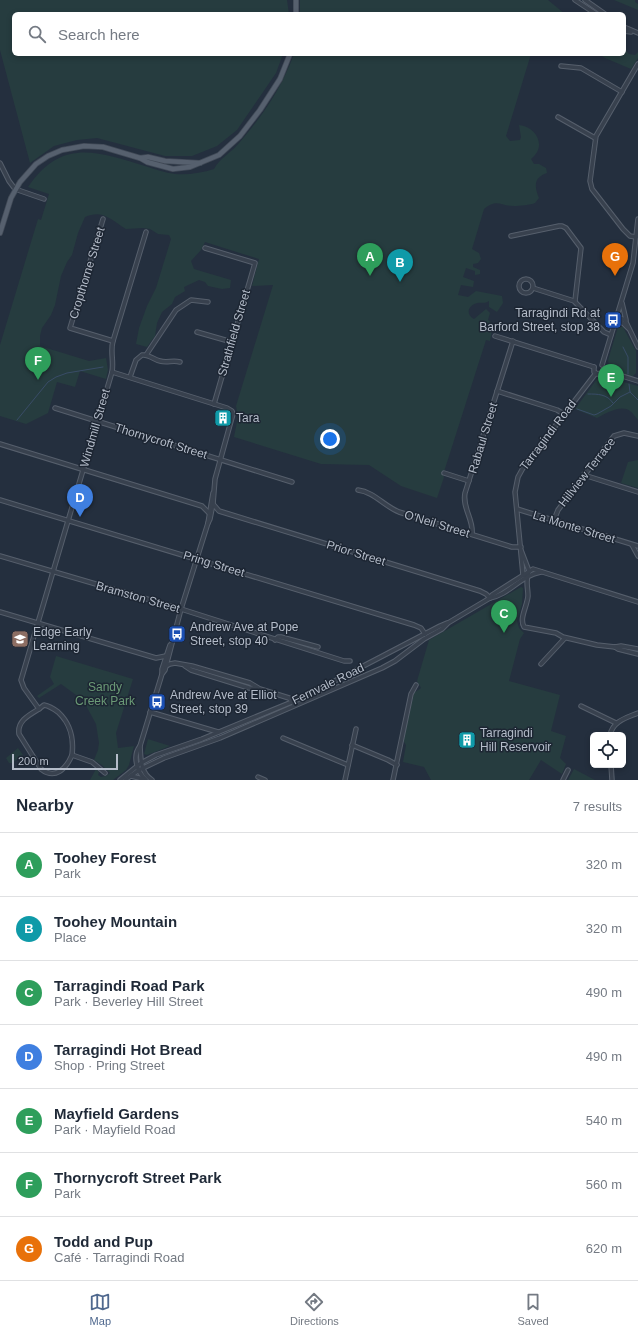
<!DOCTYPE html>
<html lang="en">
<head>
<meta charset="utf-8">
<style>
  body { margin:0; font-family:Arial,sans-serif; background:#f6f6f7; color:#1f2937 }
  .controls { position:absolute; right:12px; bottom:12px; display:grid; overflow:hidden; border-radius:6px; box-shadow:0 2px 6px #0003 }
  .controls button { width:36px; height:36px; display:grid; place-items:center; padding:0; border:0; border-bottom:1px solid #e0e1e3; background:#fff; color:#1f2937; font:20px sans-serif }
  .scale { position:absolute; left:12px; bottom:10px; width:106px; box-sizing:border-box; padding-left:4px; border:2px solid #b4bcc9; border-top:0; font-size:11px; line-height:14px; white-space:nowrap; color:#b4bcc9; -webkit-text-stroke:3px #1d2633; paint-order:stroke }
  .you { position:absolute; left:330px; top:439px; width:14px; height:14px; margin:-10px; border:3px solid #fff; border-radius:50%; background:#1a73e8; box-shadow:0 0 0 6px #1a73e833 }
  .badge { display:grid; place-items:center; width:26px; height:26px; border-radius:50%; background:#4f688e; color:#fff; font-size:13px; font-weight:700 }
  .pin { position:absolute; translate:-50% -33px; filter:drop-shadow(0 1px 2px #0008) }
  .pin::after { content:''; position:absolute; top:21px; width:14px; height:12px; background:inherit; clip-path:polygon(0 0,100% 0,50% 100%) }
  .list { margin:0; padding:0; list-style:none }
  h2 { display:flex; justify-content:space-between; align-items:center; height:52px; margin:0; padding:0 16px; font-size:17px }
  h2 small { font-size:13px; font-weight:400; color:#747a83 }
  .list li { display:grid; grid-template-columns:26px 1fr auto; gap:12px; align-items:center; box-sizing:border-box; height:64px; padding:0 16px; border-top:1px solid #e0e1e3 }
  .list b { display:block; font-size:15px; white-space:nowrap }
  .list p { margin:0; font-size:13px; white-space:nowrap; color:#747a83 }
  .list em { font-size:13px; font-style:normal; color:#747a83 }
  .icon { flex:none; width:22px; height:22px; fill:none; stroke:currentColor; stroke-width:2; stroke-linecap:round; stroke-linejoin:round }
  .map { position:relative; flex:none; width:638px; height:780px; overflow:hidden }
  .search { position:absolute; background:#fff; box-shadow:0 2px 6px #0003; left:12px; right:12px; top:12px; height:44px; display:flex; align-items:center; gap:10px; box-sizing:border-box; padding:0 14px; border-radius:6px; color:#747a83; font-size:15px }
  .sheet { height:500px; background:#fff }
  nav { display:flex; justify-content:space-around; align-items:center; box-sizing:border-box; height:56px; border-top:1px solid #e0e1e3; background:#fff; font-size:11px; color:#747a83 }
  nav a { display:grid; justify-items:center; gap:2px }
  nav .on { color:#4f688e }
  .map>svg:first-child { display:block }
  .green { fill:#263c3f }
  .lines { fill:none; stroke-linecap:round; stroke-linejoin:round }
  .stream { stroke:#394c67; stroke-width:1 }
  .minor-casing { stroke:#565f6c; stroke-width:5.5 }
  .major-casing { stroke:#414a57; stroke-width:6 }
  .minor { stroke:#38414e; stroke-width:3.5 }
  .major { stroke:#56606e; stroke-width:4.5 }
  .labels { text-anchor:middle; stroke-width:3; stroke-linejoin:round; paint-order:stroke }
  .street-label { font-size:12px; fill:#b4bcc9; stroke:#1d2633 }
  .poi-label { font-size:12px; fill:#b4bcc9; stroke:#1d2633; text-anchor:start }
  .park-label { font-size:12px; fill:#6b9a76; stroke:#1d2633 }
</style>
</head>
<body>
<div class="map">
<svg width="638" height="780" viewBox="0 0 638 780">
  <rect width="100%" height="100%" fill="#242f3e"/>
  <g class="green">
    <path d="M0,0H287L289,14H14V54H283L276,73L237,130L217,146L192,156H165L97,138L77,140L54,146L30,163L0,50Z"/>
    <path d="M300,0H548L565,14H300Z"/>
    <path d="M614,0H635V2L638,4V10Z"/>
    <path d="M624,48L629,54L635,55L638,52V58L631,69L605,58L599,54H624Z"/>
    <path d="M294,54H531L506,136L510,141L520,140L521,137L519,125C537,127 547,147 531,159L534,164H539L546,168L547,173C545,174 543,174 541,176C533,181 536,191 539,198L535,203C531,205 519,206 514,206C500,206 497,198 484,209L472,249L479,253L481,259L478,263L473,264V267L480,270V274L475,275V271L466,268L463,277L474,281L473,287L461,285L458,295L468,297L476,291L502,296L503,303L497,312L489,307V301C484,304 482,302 477,303C467,306 466,315 474,319L486,309L490,313L488,320L493,324L490,341L486,340L443,475L444,477L437,498L401,486L369,465L321,464L234,437L238,417L236,406L273,285L252,286L259,259L205,242L201,250L191,261L194,269L231,280L230,288L222,289L208,286L205,282L199,280L184,287L185,291L175,297L172,304L162,312L157,323L155,336L147,347L136,344L139,328L147,306L156,288L171,239L169,235L158,234L150,229L143,228L126,229C111,220 103,209 85,217L78,233L72,255L67,262L61,276L55,305L51,315L42,328L40,336V346L89,361L106,358L108,370L106,379L80,371L75,387L57,382L48,413L26,424L0,416V345L38,219L41,220L49,194L28,187C61,138 97,151 145,166C155,169 165,173 175,174C188,175 202,173 214,169C220,158 232,152 240,142C264,114 281,89 294,54Z"/>
    <path d="M618,327H623L636,351V373L633,376L630,377L609,366L608,360Z"/>
    <path d="M600,377H606L638,386V420C635,417 633,413 630,411C621,404 605,414 597,418L575,409L597,379Z"/>
    <path d="M638,460V488L621,483L628,462Z"/>
    <path d="M521,587L523,588L522,604L517,621L519,628L524,633L520,639L509,681L560,695L551,731L566,736L560,758L566,764L562,774L541,760L529,780H431L424,767L403,762L406,745L403,740L414,693L421,688L417,681L429,640Z"/>
    <path d="M56,656L133,679L116,733L118,748L134,746L129,765L126,770L113,780H90L96,769L99,772L98,775L101,777L106,776L110,773L102,765L94,760L98,750L99,743L96,724L83,700L61,684L39,698L37,696L54,684L50,677Z"/>
    <path d="M148,739L170,746L147,755L144,754Z"/>
    <path d="M18,748L23,755L12,763H9L6,758Z"/>
    <path d="M574,769L595,780H568Z"/>
  </g>
  <g class="lines">
    <g class="stream">
      <path d="M623,347L628,357V374"/>
      <path d="M629,384L630,392L638,400"/>
      <path d="M588,394C598,394 607,394 613,403"/>
      <path d="M577,409L594,415L597,414L611,406L620,397L630,392"/>
      <path d="M17,420L48,382L56,377L67,373L103,367"/>
    </g>
    <defs>
      <g id="minor">
        <path d="M575,0L596,14"/>
        <path d="M585,0L605,14"/>
        <path d="M624,27L638,33"/>
        <path d="M624,31L631,32"/>
        <path d="M561,66L581,68L622,92"/>
        <path d="M558,117L595,138"/>
        <path d="M0,163L9,181L15,189L44,199"/>
        <path d="M103,219L70,328L113,341"/>
        <path d="M511,236L559,226H562L566,228L581,248L575,301"/>
        <path d="M636,237L630,236L623,229L592,189L590,181L596,136L638,64"/>
        <path d="M205,248L255,263L214,404"/>
        <circle cx="526" cy="286" r="7"/>
        <path d="M533,288L574,301L604,332L611,335"/>
        <path d="M622,303L626,320"/>
        <path d="M617,317L625,320L638,347"/>
        <path d="M616,321L623,323L628,328"/>
        <path d="M197,332L232,342"/>
        <path d="M495,336L594,367"/>
        <path d="M146,355L176,310L191,300L208,302"/>
        <path d="M602,365L633,263L638,219"/>
        <path d="M594,367V372L597,374L602,373L603,370"/>
        <path d="M603,370L638,381"/>
        <path d="M112,372L227,408L232,411L233,414L215,479L213,504L210,519L208,523L181,609L165,670L162,674L140,746C132,756 137,772 146,780"/>
        <path d="M130,377L136,360L142,355C149,354 154,360 160,361C167,363 173,360 180,362"/>
        <path d="M497,391L557,410L564,414"/>
        <path d="M55,408L292,482"/>
        <path d="M0,444L202,506L209,513"/>
        <path d="M444,473L469,481"/>
        <path d="M584,474L587,476L638,492"/>
        <path d="M358,490C374,492 384,506 399,512L512,547H521"/>
        <path d="M0,500L414,625L421,628L425,634"/>
        <path d="M213,504L219,511L480,591L486,594L490,598"/>
        <path d="M517,509L638,546"/>
        <path d="M554,520L558,510L614,436L624,433L638,436"/>
        <path d="M208,523L213,493"/>
        <path d="M472,534C474,520 462,508 465,493L513,341"/>
        <path d="M632,545L638,556"/>
        <path d="M521,550L529,571C525,580 528,587 528,596C527,607 519,618 524,627L556,633L563,637L597,645L615,647L621,646L638,649"/>
        <path d="M0,556L181,609L344,661H350"/>
        <path d="M527,577L523,575L515,492L518,477L523,468L596,373"/>
        <path d="M490,598C509,595 521,575 541,572"/>
        <path d="M0,612L156,658L166,656"/>
        <path d="M275,640L278,637H281L318,647"/>
        <path d="M615,647L618,649L638,654"/>
        <path d="M541,664L565,638"/>
        <path d="M166,666L170,664L175,663L192,666L250,683L260,689L289,698L294,704"/>
        <path d="M185,666L191,670L249,688L257,689"/>
        <path d="M162,673V669L170,645"/>
        <path d="M581,706L616,723"/>
        <path d="M39,709C29,715 17,721 19,734L41,769C55,780 66,769 72,755"/>
        <path d="M150,712L218,732"/>
        <path d="M610,735C613,721 626,718 638,713"/>
        <path d="M283,738L348,765"/>
        <path d="M352,745L388,760L397,765"/>
        <path d="M140,746C141,759 140,772 152,780"/>
        <path d="M611,765L612,780"/>
        <path d="M105,773L92,762L72,755C74,738 71,724 58,712C54,709 49,706 44,705L39,709L24,688L21,680L112,372C114,361 110,351 113,341L146,232"/>
        <path d="M131,776L143,779"/>
        <path d="M258,777L265,780"/>
        <path d="M120,780L141,763L156,755L202,739L304,697L440,626L447,623"/>
        <path d="M125,780L139,770L164,758L220,738L382,668L395,661L424,639L442,629L448,623L490,598L492,595L533,569L638,602"/>
        <path d="M345,780L356,729"/>
        <path d="M393,780L411,694L416,685"/>
        <path d="M563,780L568,770"/>
      </g>
      <g id="major">
        <path d="M296,14V0"/>
        <path d="M140,158L148,157L165,161L200,163"/>
        <path d="M0,233L11,198L20,182L36,164L48,156L62,150L84,146L103,147L140,158L147,162L173,169L190,167L219,155L240,136L260,110L280,79L290,54"/>
      </g>
    </defs>
    <use href="#minor" class="minor-casing"/>
    <use href="#major" class="major-casing"/>
    <use href="#minor" class="minor"/>
    <use href="#major" class="major"/>
  </g>
  <defs>
    <symbol id="bus-square" viewBox="-11 -11 22 22"><rect x="-9" y="-9" width="18" height="18" rx="4" fill="#1a4fb4" stroke="#1d2633"/><path d="M-5-6H5V4H4V6H2V4H-2V6H-4V4H-5ZM-3.5-4V0h7V-4ZM-3.5 1.2v1.5H-2V1.2ZM2 1.2v1.5H3.5V1.2Z" fill="#fff"/></symbol>
    <symbol id="building-square" viewBox="-11 -11 22 22"><rect x="-9" y="-9" width="18" height="18" rx="4" fill="#0f9aa8" stroke="#1d2633"/><path d="M-4-6H4V6H1V3H-1V6H-4ZM-2.5-4.3h1.7v1.8h-1.7ZM.8-4.3h1.7v1.8H.8ZM-2.5-1h1.7V.8h-1.7ZM.8-1h1.7V.8H.8Z" fill="#fff"/></symbol>
    <symbol id="school-square" viewBox="-11 -11 22 22"><rect x="-9" y="-9" width="18" height="18" rx="4" fill="#8d6e63" stroke="#1d2633"/><path d="M0-5L7-2L0 1L-7-2ZM-4 1L0 2.5L4 1V4Q0 6-4 4Z" fill="#fff"/></symbol>
  </defs>
  <g fill-rule="evenodd">
    <use href="#bus-square" x="603" y="310" width="20" height="20"/>
    <use href="#building-square" x="213" y="408" width="20" height="20"/>
    <use href="#bus-square" x="167" y="624" width="20" height="20"/>
    <use href="#school-square" x="10" y="629" width="20" height="20"/>
    <use href="#bus-square" x="147" y="692" width="20" height="20"/>
    <use href="#building-square" x="457" y="730" width="20" height="20"/>
  </g>
  <g class="labels">
    <g class="street-label">
      <text transform="translate(87 273) rotate(-73)" y="4">Cropthorne Street</text>
      <text transform="translate(234 333) rotate(-74)" y="4">Strathfield Street</text>
      <text transform="translate(95 428) rotate(-74)" y="4">Windmill Street</text>
      <text transform="translate(548 435) rotate(-53)" y="4">Tarragindi Road</text>
      <text transform="translate(483 438) rotate(-73)" y="4">Rabaul Street</text>
      <text transform="translate(161 441) rotate(17)" y="4">Thornycroft Street</text>
      <text transform="translate(587 472) rotate(-52)" y="4">Hillview Terrace</text>
      <text transform="translate(437 524) rotate(17)" y="4">O'Neil Street</text>
      <text transform="translate(574 527) rotate(17)" y="4">La Monte Street</text>
      <text transform="translate(356 553) rotate(17)" y="4">Prior Street</text>
      <text transform="translate(214 564) rotate(17)" y="4">Pring Street</text>
      <text transform="translate(138 597) rotate(16)" y="4">Bramston Street</text>
      <text transform="translate(328 684) rotate(-26)" y="4">Fernvale Road</text>
    </g>
    <g class="poi-label">
      <text x="600" y="317" text-anchor="end">Tarragindi Rd at<tspan x="600" dy="14">Barford Street, stop 38</tspan></text>
      <text x="236" y="422">Tara</text>
      <text x="190" y="631">Andrew Ave at Pope<tspan x="190" dy="14">Street, stop 40</tspan></text>
      <text x="33" y="636">Edge Early<tspan x="33" dy="14">Learning</tspan></text>
      <text x="170" y="699">Andrew Ave at Elliot<tspan x="170" dy="14">Street, stop 39</tspan></text>
      <text x="480" y="737">Tarragindi<tspan x="480" dy="14">Hill Reservoir</tspan></text>
    </g>
    <g class="park-label">
      <text x="105" y="691">Sandy<tspan x="105" dy="14">Creek Park</tspan></text>
    </g>
  </g>
</svg>
<div class="controls">
<button><svg class="icon" aria-label="locate" viewBox="0 0 24 24"><circle cx="12" cy="12" r="6"/><path d="M12 2v4M12 18v4M2 12h4M18 12h4"/></svg></button>
</div>
<div class="scale">200 m</div>
<div class="you"></div>
<div class="pin badge" style="left:370px;top:276px;background:#2e9e5b">A</div>
<div class="pin badge" style="left:400px;top:282px;background:#0f9aa8">B</div>
<div class="pin badge" style="left:504px;top:633px;background:#2e9e5b">C</div>
<div class="pin badge" style="left:80px;top:517px;background:#3f7fe0">D</div>
<div class="pin badge" style="left:611px;top:397px;background:#2e9e5b">E</div>
<div class="pin badge" style="left:38px;top:380px;background:#2e9e5b">F</div>
<div class="pin badge" style="left:615px;top:276px;background:#e8710a">G</div>
<div class="search"><svg class="icon" aria-label="search" viewBox="0 0 24 24"><circle cx="10" cy="10" r="6"/><path d="M15 15l6 6"/></svg>Search here</div>
</div>
<section class="sheet">
<h2>Nearby<small>7 results</small></h2>
<ul class="list">
<li><span class="badge" style="background:#2e9e5b">A</span><div><b>Toohey Forest</b><p>Park</p></div><em>320 m</em></li>
<li><span class="badge" style="background:#0f9aa8">B</span><div><b>Toohey Mountain</b><p>Place</p></div><em>320 m</em></li>
<li><span class="badge" style="background:#2e9e5b">C</span><div><b>Tarragindi Road Park</b><p>Park · Beverley Hill Street</p></div><em>490 m</em></li>
<li><span class="badge" style="background:#3f7fe0">D</span><div><b>Tarragindi Hot Bread</b><p>Shop · Pring Street</p></div><em>490 m</em></li>
<li><span class="badge" style="background:#2e9e5b">E</span><div><b>Mayfield Gardens</b><p>Park · Mayfield Road</p></div><em>540 m</em></li>
<li><span class="badge" style="background:#2e9e5b">F</span><div><b>Thornycroft Street Park</b><p>Park</p></div><em>560 m</em></li>
<li><span class="badge" style="background:#e8710a">G</span><div><b>Todd and Pup</b><p>Café · Tarragindi Road</p></div><em>620 m</em></li>
</ul>
</section>
<nav>
<a class="on"><svg class="icon" aria-label="map" viewBox="0 0 24 24"><path d="M3 6l6-2 6 2 6-2v14l-6 2-6-2-6 2zM9 4v14M15 6v14"/></svg>Map</a>
<a><svg class="icon" aria-label="directions" viewBox="0 0 24 24"><path d="M12 3l9 9-9 9-9-9zM9 14v-3h6M13 9l2 2-2 2"/></svg>Directions</a>
<a><svg class="icon" aria-label="saved" viewBox="0 0 24 24"><path d="M7 4h10v16l-5-4-5 4z"/></svg>Saved</a>
</nav>
</body>
</html>
